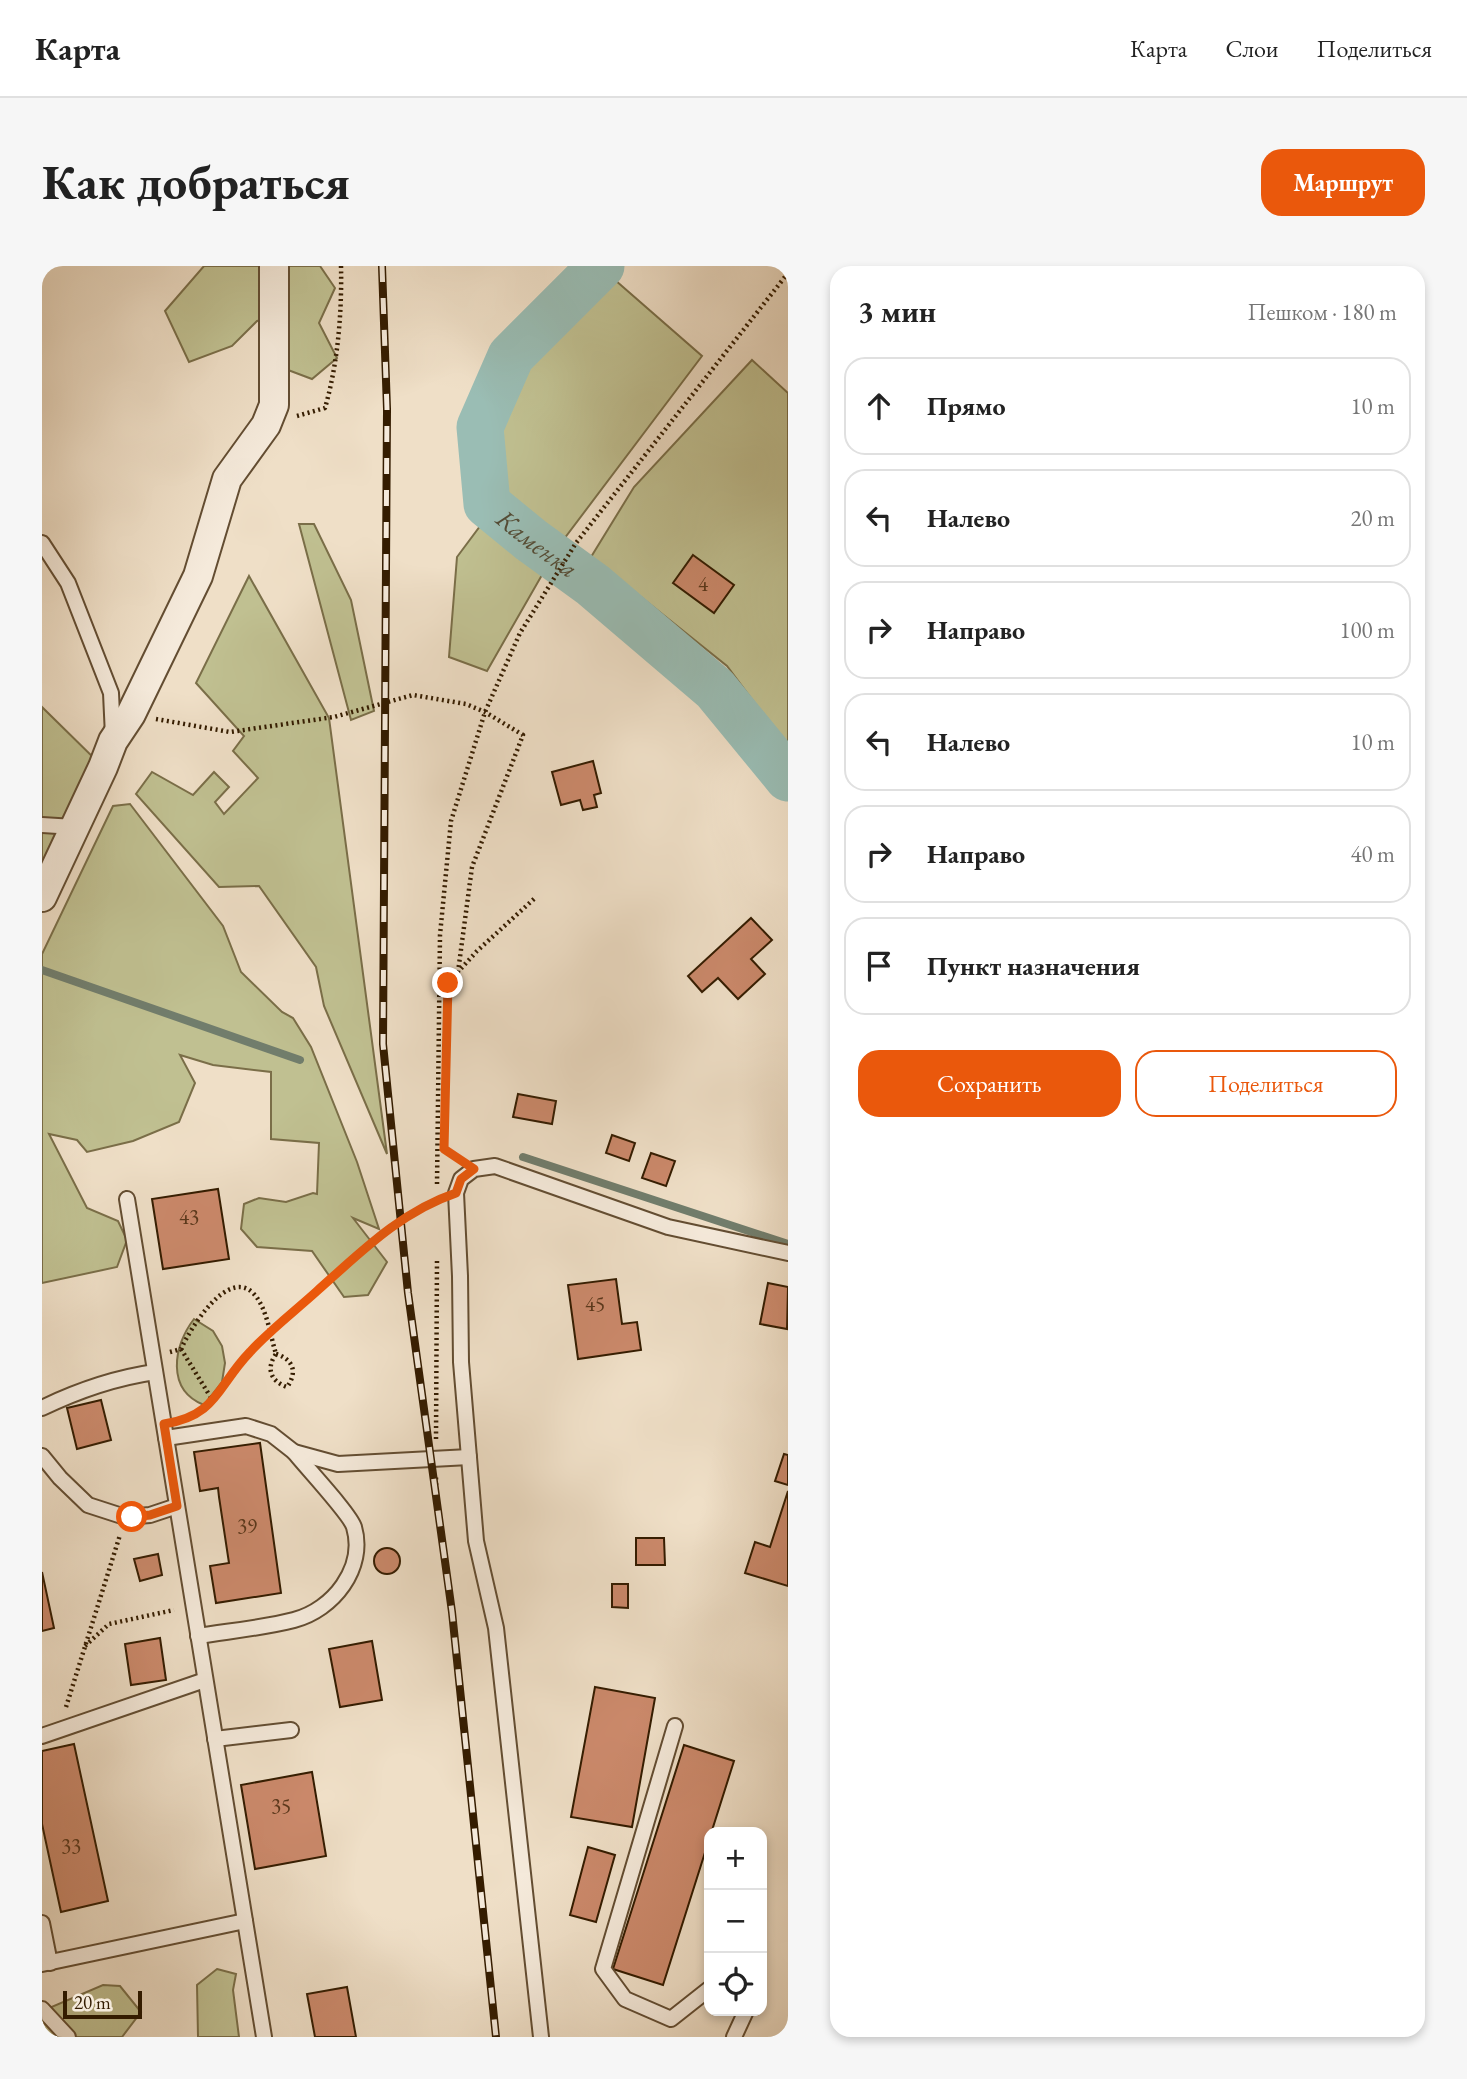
<!DOCTYPE html>
<html lang="ru">
<head>
<meta charset="utf-8">
<style>
  body { margin:0; font-family:"EB Garamond",serif; background:#f6f6f6; color:#222 }
  .controls { position:absolute; right:21px; bottom:21px; display:grid; overflow:hidden; border-radius:14px; box-shadow:0 4px 10px #0003 }
  .controls button { width:63px; height:63px; display:grid; place-items:center; padding:0; border:0; border-bottom:2px solid #e0e0e0; background:#fff; color:#222; font:35px sans-serif }
  .scale { position:absolute; left:21px; bottom:18px; width:79px; box-sizing:border-box; padding-left:7px; border:4px solid #341c00; border-top:0; font-size:19px; line-height:24px; white-space:nowrap; color:#341c00; -webkit-text-stroke:5px #f5eadb; paint-order:stroke }
  .stop { position:absolute; width:21px; height:21px; margin:-16px; border:5px solid #ea580c; border-radius:50%; background:#fff }
  .stop.end { background:#ea580c; border-color:#fff; box-shadow:0 2px 7px #0008 }
  .list { margin:0; padding:0; list-style:none }
  h2 { display:flex; justify-content:space-between; align-items:center; height:91px; margin:0; padding:0 28px; font-size:30px }
  h2 small { font-size:23px; font-weight:400; color:#767676 }
  .list li { display:grid; grid-template-columns:46px 1fr auto; gap:21px; align-items:center; box-sizing:border-box; height:98px; margin:0 14px 14px; padding:0 14px; border:2px solid #e0e0e0; border-radius:21px }
  .list b { display:block; font-size:26px; white-space:nowrap }
  .list em { font-size:23px; font-style:normal; color:#767676 }
  .actions { display:flex; gap:14px; padding:21px 28px }
  .actions a { flex:1; padding:16px 0; border:2px solid #ea580c; border-radius:21px; text-align:center; font-size:24px; color:#ea580c }
  .actions .main { background:#ea580c; color:#fff }
  .icon { flex:none; width:38px; height:38px; fill:none; stroke:currentColor; stroke-width:2; stroke-linecap:round; stroke-linejoin:round }
  .map { position:relative; flex:none; width:746px; height:1771px; overflow:hidden; border-radius:21px }
  header { display:flex; align-items:center; gap:42px; box-sizing:border-box; height:98px; padding:0 35px; background:#fff; border-bottom:2px solid #e0e0e0 }
  header strong { font-size:33px }
  nav { display:flex; gap:38px; margin-inline-start:auto; font-size:24px }
  .intro { display:flex; align-items:center; justify-content:space-between; box-sizing:border-box; height:168px; padding:0 42px }
  h1 { margin:0; font-size:49px }
  .button { padding:18px 32px; border-radius:21px; background:#ea580c; color:#fff; font-size:24px; font-weight:700 }
  main { display:flex; gap:42px; padding:0 42px }
  aside { flex:1; background:#fff; border-radius:21px; box-shadow:0 4px 10px #0003 }
  .map>svg:first-child { display:block }
  .green { fill:#c0c091; stroke:#7a6e48; stroke-width:2 }
  .lines { fill:none; stroke-linecap:round; stroke-linejoin:round }
  .stream { stroke:#717d6c; stroke-width:8 }
  .river { stroke:#9abdb4; stroke-width:47 }
  .building { fill:#cb896b; stroke:#341c00; stroke-width:2 }
  .lane-casing { stroke:#634d32; stroke-width:18 }
  .street-casing { stroke:#634d32; stroke-width:32 }
  .path { stroke:#341c00; stroke-width:4.5; stroke-dasharray:2 3.5; stroke-linecap:butt }
  .lane { stroke:#f5eadb; stroke-width:14 }
  .street { stroke:#f5eadb; stroke-width:28 }
  .rail-casing { stroke:#341c00; stroke-width:8 }
  .rail { stroke:#f5eadb; stroke-width:5; stroke-dasharray:16; stroke-linecap:butt }
  .route { stroke:#ea580c; stroke-width:9 }
  .labels { text-anchor:middle; stroke-width:6; stroke-linejoin:round; paint-order:stroke }
  .number-label { font-size:21px; fill:#5a371b }
  .water-label { font-size:26px; font-style:italic; fill:#534c36; stroke:#f5eadb }
</style>
</head>
<body>
<header>
<strong>Карта</strong>
<nav><a>Карта</a><a>Слои</a><a>Поделиться</a></nav>
</header>
<div class="intro"><h1>Как добраться</h1><a class="button">Маршрут</a></div>
<main>
<div class="map">
<svg width="746" height="1771" viewBox="0 0 746 1771">
  <rect width="100%" height="100%" fill="#efdfc7"/>
  <filter id="stains"><feTurbulence type="fractalNoise" baseFrequency=".00286" numOctaves="4"/><feColorMatrix values="0 0 0 0 .2 0 0 0 0 .09 0 0 0 0 .02 0 0 0 .5 -.17"/></filter>
  <radialGradient id="worn" r=".72"><stop offset=".6" stop-color="#630" stop-opacity="0"/><stop offset="1" stop-color="#630" stop-opacity=".3"/></radialGradient>
  <g class="green">
    <path d="M162,0H278L293,22L277,57L295,92L270,113L246,104L242,50L215,55L190,80L147,96L123,45Z"/>
    <path d="M573,14L660,90L516,281L445,405L407,391L415,291L453,240L444,169L476,97L525,45Z"/>
    <path d="M710,94L746,127V482L685,400L549,291L592,221Z"/>
    <path d="M257,258H272L309,334L332,445L309,454Z"/>
    <path d="M207,310L287,452L345,888L282,740L274,701L217,620L177,621L94,528L110,506L151,529L172,506L187,521L173,536L182,548L216,512L191,485L202,470L154,417Z"/>
    <path d="M0,441L61,501L0,631Z"/>
    <path d="M88,538L181,660L199,706L240,746L251,752L269,781L315,896L337,963L311,952L345,996L326,1029L302,1031L270,985L215,981L199,963L202,938L217,932L244,936L271,927L275,928L277,877L229,873V806L171,799L138,789L153,817L137,856L91,875L45,886L35,874L7,868L45,942L76,955L85,974L75,1001L0,1017V688L71,540Z"/>
    <path d="M152,1053L171,1065L180,1080L183,1097L180,1116L162,1139C124,1124 131,1080 152,1053Z"/>
    <path d="M175,1703L194,1708L191,1724L197,1771H156L155,1719Z"/>
    <path d="M61,1719L78,1720L99,1746L80,1771H0V1745Z"/>
  </g>
  <g class="lines">
    <g class="stream">
      <path d="M0,704L258,794"/>
      <path d="M481,891L746,978"/>
    </g>
    <path class="river" id="s1" d="M559,0L469,90L438,161L445,238L489,274L551,319L673,423L746,512"/>
  </g>
  <g class="building">
    <path d="M651,289L692,319L672,347L631,317Z"/>
    <path d="M551,495L559,527L552,529L555,541L541,544L538,534L519,539L510,506Z"/>
    <path d="M709,652L730,674L709,693L723,708L696,733L676,712L660,726L646,710Z"/>
    <path d="M476,828L514,835L510,858L471,851Z"/>
    <path d="M570,869L593,877L587,895L564,887Z"/>
    <path d="M609,887L633,895L624,920L600,912Z"/>
    <path d="M176,923L187,993L121,1003L110,933Z"/>
    <path d="M574,1013L580,1058L595,1056L599,1084L536,1093L526,1019Z"/>
    <path d="M726,1017L746,1021L745,1063L718,1058Z"/>
    <path d="M59,1134L69,1174L35,1183L25,1142Z"/>
    <path d="M218,1177L239,1327L174,1337L168,1300L187,1297L177,1231L176,1222L158,1225L152,1186Z"/>
    <path d="M742,1188L746,1189V1219L733,1215Z"/>
    <path d="M746,1225V1320L703,1307L713,1276L728,1281Z"/>
    <path d="M594,1272H622L623,1299H594Z"/>
    <circle cx="345" cy="1295" r="13"/>
    <path d="M116,1288L120,1309L98,1315L92,1293Z"/>
    <path d="M0,1306L12,1362L0,1365Z"/>
    <path d="M570,1318H586V1342L570,1341Z"/>
    <path d="M118,1372L124,1414L89,1419L83,1378Z"/>
    <path d="M330,1375L340,1434L298,1441L287,1383Z"/>
    <path d="M553,1421L613,1432L590,1561L529,1551Z"/>
    <path d="M32,1478L66,1635L19,1646L0,1558V1485Z"/>
    <path d="M642,1479L692,1495L621,1719L571,1703Z"/>
    <path d="M270,1506L284,1590L213,1603L199,1519Z"/>
    <path d="M546,1581L573,1589L554,1656L528,1649Z"/>
    <path d="M305,1721L314,1771H273L265,1728Z"/>
  </g>
  <g class="lines">
    <defs>
      <g id="lane">
        <path d="M0,277L26,317L69,427L71,470"/>
        <path d="M0,559L32,561"/>
        <path d="M85,933L222,1771"/>
        <path d="M0,1142C37,1124 72,1112 113,1106"/>
        <path d="M124,1172L204,1160L229,1168L252,1186L296,1198L427,1191"/>
        <path d="M0,1190L18,1212L46,1239L83,1251L108,1249L135,1240"/>
        <path d="M156,1370C187,1365 221,1362 252,1354C291,1344 324,1302 312,1261C308,1248 263,1200 252,1186"/>
        <path d="M633,1460L561,1703L583,1733L629,1753L667,1723"/>
        <path d="M0,1470L163,1414"/>
        <path d="M173,1473L249,1464"/>
        <path d="M0,1657L8,1697"/>
        <path d="M0,1698L203,1655"/>
        <path d="M0,1743L26,1771"/>
        <path d="M499,1771L454,1362L434,1275L419,1096L418,1010L414,927L419,913L432,903L453,900L626,961L746,987"/>
        <path d="M692,1771L704,1745"/>
      </g>
      <path id="street" d="M0,631L61,501L71,475L89,448L156,310L185,213L224,159L232,139V0"/>
    </defs>
    <use href="#lane" class="lane-casing"/>
    <use href="#street" class="street-casing"/>
    <g class="path">
      <path d="M255,150L283,142C296,97 300,46 299,0"/>
      <path d="M114,453L188,466L292,451L371,429L424,438L443,446L481,469L430,601L416,706"/>
      <path d="M417,893L402,883L406,717L435,685L493,632"/>
      <path d="M395,918L398,669L409,555L443,446L478,367L534,277L746,7"/>
      <path d="M139,1083L171,1135"/>
      <path d="M128,1086L139,1083C148,1063 185,1002 211,1027C225,1041 228,1069 234,1088"/>
      <path d="M234,1088C251,1093 256,1106 245,1121C228,1115 224,1102 234,1088Z"/>
      <path d="M158,1146L171,1135L207,1086L228,1067L344,964L394,934"/>
      <path d="M394,1173L395,993"/>
      <path d="M394,1230V1210"/>
      <path d="M43,1380L67,1358L132,1344"/>
      <path d="M24,1441L78,1269"/>
    </g>
    <use href="#lane" class="lane"/>
    <use href="#street" class="street"/>
    <defs>
      <path id="rail" d="M340,0L345,143L341,778L366,1027L410,1346L454,1771"/>
    </defs>
    <use href="#rail" class="rail-casing"/>
    <use href="#rail" class="rail"/>
  </g>
  <g class="lines">
    <path class="route" d="M90,1251L108,1249L135,1240L122,1158C175,1150 175,1120 208,1086C228,1064 253,1045 275,1025C318,987 358,946 414,927L419,913L432,903L402,883L406,717"/>
  </g>
  <g class="labels">
    <g class="number-label">
      <text x="661" y="325">4</text>
      <text x="147" y="958">43</text>
      <text x="553" y="1045">45</text>
      <text x="205" y="1267">39</text>
      <text x="239" y="1547">35</text>
      <text x="29" y="1587">33</text>
    </g>
    <g class="water-label">
      <text dy="9" stroke="none"><textPath href="#s1" startOffset="346">Каменка</textPath></text>
    </g>
  </g>
  <rect width="100%" height="100%" filter="url(#stains)"/>
  <rect width="100%" height="100%" fill="url(#worn)"/>
</svg>
<div class="controls">
<button>+</button>
<button>−</button>
<button><svg class="icon" aria-label="locate" viewBox="0 0 24 24"><circle cx="12" cy="12" r="6"/><path d="M12 2v4M12 18v4M2 12h4M18 12h4"/></svg></button>
</div>
<div class="scale">20 m</div>
<div class="stop" style="left:90px;top:1251px"></div>
<div class="stop end" style="left:406px;top:717px"></div>
</div>
<aside>
<h2>3 мин<small>Пешком · 180 m</small></h2>
<ul class="list">
<li><svg class="icon" aria-label="ahead" viewBox="0 0 24 24"><path d="M12 20V5M6 11l6-6 6 6"/></svg><div><b>Прямо</b></div><em>10 m</em></li>
<li><svg class="icon" aria-label="left" viewBox="0 0 24 24"><path d="M17 20v-9H6M10 6l-5 5 5 5"/></svg><div><b>Налево</b></div><em>20 m</em></li>
<li><svg class="icon" aria-label="right" viewBox="0 0 24 24"><path d="M7 20v-9h11M14 6l5 5-5 5"/></svg><div><b>Направо</b></div><em>100 m</em></li>
<li><svg class="icon" aria-label="left" viewBox="0 0 24 24"><path d="M17 20v-9H6M10 6l-5 5 5 5"/></svg><div><b>Налево</b></div><em>10 m</em></li>
<li><svg class="icon" aria-label="right" viewBox="0 0 24 24"><path d="M7 20v-9h11M14 6l5 5-5 5"/></svg><div><b>Направо</b></div><em>40 m</em></li>
<li><svg class="icon" aria-label="arrive" viewBox="0 0 24 24"><path d="M6 21V4h12l-3 4 3 4H6"/></svg><div><b>Пункт назначения</b></div></li>
</ul>
<div class="actions"><a class="main">Сохранить</a><a>Поделиться</a></div>
</aside>
</main>
</body>
</html>
